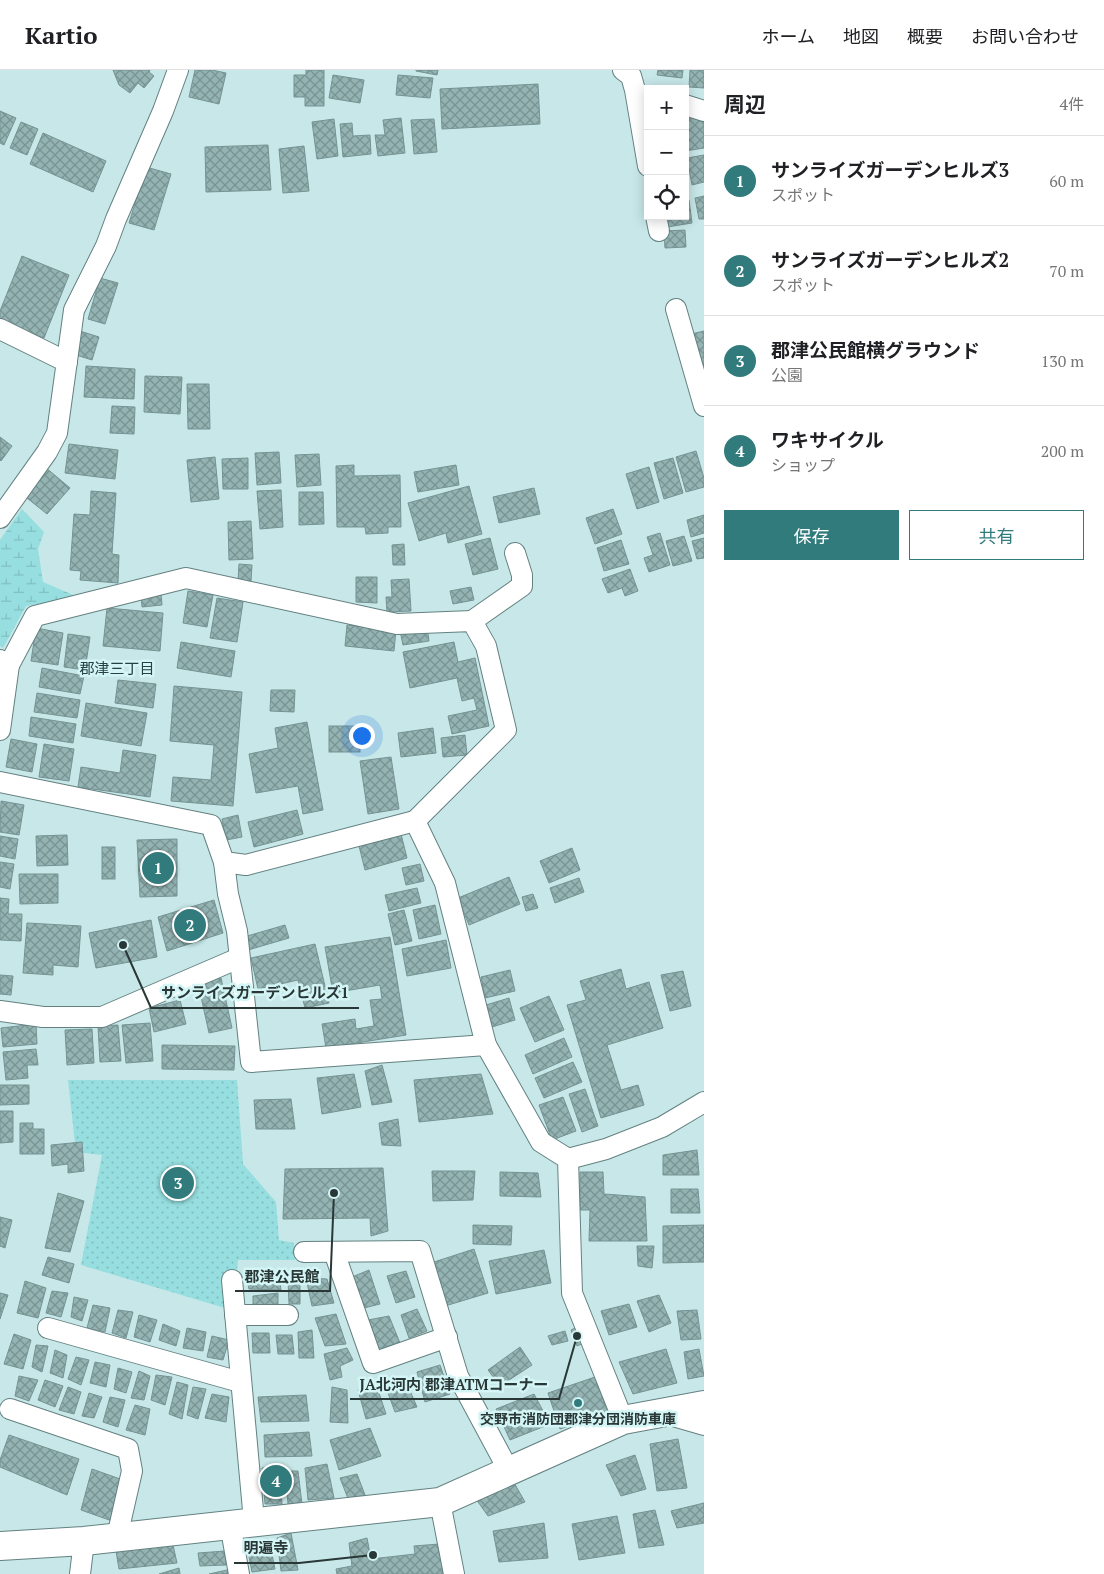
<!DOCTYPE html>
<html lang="ja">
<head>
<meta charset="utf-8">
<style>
  body { margin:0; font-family:"PT Serif","Noto Sans JP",serif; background:#f2f2f2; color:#202124 }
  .controls { position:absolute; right:15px; top:15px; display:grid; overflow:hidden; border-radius:0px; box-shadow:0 2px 12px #0003 }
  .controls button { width:45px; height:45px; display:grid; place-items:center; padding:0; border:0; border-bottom:1px solid #e0e0e0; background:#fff; color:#202124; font:25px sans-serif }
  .you { position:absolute; left:361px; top:665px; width:18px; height:18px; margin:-12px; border:4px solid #fff; border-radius:50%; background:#1a73e8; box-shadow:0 0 0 8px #1a73e833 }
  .badge { display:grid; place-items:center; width:32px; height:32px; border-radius:50%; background:#327b7d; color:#fff; font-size:16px; font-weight:700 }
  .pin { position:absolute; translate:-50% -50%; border:2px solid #fff; box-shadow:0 1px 5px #0006 }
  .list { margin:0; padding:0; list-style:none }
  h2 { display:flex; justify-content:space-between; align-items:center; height:65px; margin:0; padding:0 20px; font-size:21px }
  h2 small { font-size:16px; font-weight:400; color:#757577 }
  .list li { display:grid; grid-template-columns:32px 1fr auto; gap:15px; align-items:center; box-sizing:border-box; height:90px; padding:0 20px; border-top:1px solid #e0e0e0 }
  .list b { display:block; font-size:19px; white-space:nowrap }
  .list p { margin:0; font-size:16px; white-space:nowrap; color:#757577 }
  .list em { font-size:16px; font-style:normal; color:#757577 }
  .actions { display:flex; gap:10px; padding:15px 20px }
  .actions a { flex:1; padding:11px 0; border:1px solid #327b7d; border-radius:0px; text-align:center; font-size:18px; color:#327b7d }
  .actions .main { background:#327b7d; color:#fff }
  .icon { flex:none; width:28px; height:28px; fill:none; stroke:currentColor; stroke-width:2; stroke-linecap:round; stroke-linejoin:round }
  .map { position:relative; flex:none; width:704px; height:1504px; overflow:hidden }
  header { display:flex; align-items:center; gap:30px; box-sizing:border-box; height:70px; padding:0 25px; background:#fff; border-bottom:1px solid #e0e0e0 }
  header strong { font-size:24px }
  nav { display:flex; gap:28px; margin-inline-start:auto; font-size:18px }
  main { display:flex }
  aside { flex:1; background:#fff }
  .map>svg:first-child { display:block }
  .wetland { fill:url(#wetland-marsh) }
  .park { fill:url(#park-dots) }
  .building { fill:url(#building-cross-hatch); stroke:#759393 }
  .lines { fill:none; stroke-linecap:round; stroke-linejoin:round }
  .street-casing { stroke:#648181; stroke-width:22 }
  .secondary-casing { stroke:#648181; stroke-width:30 }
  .street { stroke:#fff; stroke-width:20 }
  .secondary { stroke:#fff; stroke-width:28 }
  .poi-dot { fill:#327b7d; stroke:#d4f5f5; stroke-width:2 }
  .labels { text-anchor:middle; stroke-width:5; stroke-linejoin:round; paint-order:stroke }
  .poi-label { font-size:14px; font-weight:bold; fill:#2a3737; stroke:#d4f5f5 }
  .neighbourhood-label { font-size:15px; fill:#264243; stroke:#d4f5f5 }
  .leader { fill:none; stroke:#2a3737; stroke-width:2 }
  .callout-dot { fill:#2a3737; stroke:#d4f5f5; stroke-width:2 }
  .callout-label { font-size:15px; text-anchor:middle; font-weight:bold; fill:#2a3737; stroke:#d4f5f5; stroke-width:5; stroke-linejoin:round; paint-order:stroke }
</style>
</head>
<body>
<header>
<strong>Kartio</strong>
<nav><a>ホーム</a><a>地図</a><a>概要</a><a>お問い合わせ</a></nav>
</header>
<main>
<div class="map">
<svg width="704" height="1504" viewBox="0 0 704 1504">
  <defs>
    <pattern id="wetland-marsh" width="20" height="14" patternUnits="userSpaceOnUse" patternTransform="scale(1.25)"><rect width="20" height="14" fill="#96dedf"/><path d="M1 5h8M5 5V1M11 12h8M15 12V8" fill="none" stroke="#81bfc0"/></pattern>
    <pattern id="park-dots" width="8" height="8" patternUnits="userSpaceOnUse" patternTransform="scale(1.25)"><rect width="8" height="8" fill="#96dedf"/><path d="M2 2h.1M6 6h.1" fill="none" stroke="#81bfc0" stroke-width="1.8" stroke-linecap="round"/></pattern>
    <pattern id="building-cross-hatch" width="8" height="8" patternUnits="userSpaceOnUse" patternTransform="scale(1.25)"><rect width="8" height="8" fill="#94b3b3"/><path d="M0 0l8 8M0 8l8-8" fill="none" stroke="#799292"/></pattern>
  </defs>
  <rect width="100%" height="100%" fill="#c7e7e8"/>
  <path class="wetland" d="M22,439L44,462L38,479L43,512L78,527L26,536L3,578L0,576V470Z"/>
  <path class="park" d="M68,1010H237L243,1094L276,1132L279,1170L294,1173L295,1190H238L237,1201H224L225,1238L81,1195L102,1085L76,1082Z"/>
  <g class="building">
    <path d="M113,0H150L149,2L154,6L144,18L138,13L130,23L119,15Z"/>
    <path d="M195,0H212L226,3L219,34L189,27Z"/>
    <path d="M306,0H324V36H305V27H294V5H306Z"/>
    <path d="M416,0H438L437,5L416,1Z"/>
    <path d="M658,0H683L682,8L657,5Z"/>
    <path d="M690,0H704V18L689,17Z"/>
    <path d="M333,5L364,10L360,33L329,28Z"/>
    <path d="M398,5L433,8L430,28L396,25Z"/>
    <path d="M538,14L540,54L442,59L440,19Z"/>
    <path d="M0,41L16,48L4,75L0,73Z"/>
    <path d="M695,43L696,49L704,48V78L685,81V44Z"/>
    <path d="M401,48L405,83L378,86L375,65H385L383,50Z"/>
    <path d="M334,49L338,86L317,89L312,52Z"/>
    <path d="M434,49L437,82L414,84L411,50Z"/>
    <path d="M21,52L38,59L27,85L10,78Z"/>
    <path d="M352,53L353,66L370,65L371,84L343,87L340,54Z"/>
    <path d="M43,63L106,91L93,122L30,94Z"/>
    <path d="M268,75L271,120L206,122L205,77Z"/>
    <path d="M304,76L309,121L283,123L279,79Z"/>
    <path d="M704,85V112L692,115L687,88Z"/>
    <path d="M146,97L171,104L154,160L129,153Z"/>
    <path d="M704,126V149H699L695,128Z"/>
    <path d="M685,130H689L692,153L667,157L665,146H685Z"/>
    <path d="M685,160L686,177L665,178L664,161Z"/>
    <path d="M22,186L69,205L44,268L0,250V241Z"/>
    <path d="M100,208L118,213L105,254L88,249Z"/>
    <path d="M80,261L99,267L92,290L73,284Z"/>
    <path d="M704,261V299L699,300L691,264Z"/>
    <path d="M86,296L135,299L134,329L84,327Z"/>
    <path d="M145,306L182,307L180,344L144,342Z"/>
    <path d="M187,314H209L210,359H188Z"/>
    <path d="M112,336L135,337L134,364L110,363Z"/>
    <path d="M0,367L12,376L1,391L0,390Z"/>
    <path d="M69,374L118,380L115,409L65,403Z"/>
    <path d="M696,381L704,408V417L686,422L676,387Z"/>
    <path d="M279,382L281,413L257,415L255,383Z"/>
    <path d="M319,384L321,415L297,417L295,385Z"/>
    <path d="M215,387L219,429L191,432L187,390Z"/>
    <path d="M248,388V419H223L222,389Z"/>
    <path d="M673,388L683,423L664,429L654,393Z"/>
    <path d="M354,395V406L400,405L401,457H388V463L366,464L365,457H337L336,396Z"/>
    <path d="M456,395L459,415L418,422L414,402Z"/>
    <path d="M45,397L70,418L47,444L22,424Z"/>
    <path d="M649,397L659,432L637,439L626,404Z"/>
    <path d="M469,416L482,464L448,473L446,463L419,471L408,433Z"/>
    <path d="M534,418L540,444L499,453L493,427Z"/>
    <path d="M281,420L283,457L260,459L257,421Z"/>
    <path d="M91,421L116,423L112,484L119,485L118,513L80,510L81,501L70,500L74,444L90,445Z"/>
    <path d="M299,422H323L324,454L299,455Z"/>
    <path d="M613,439L622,464L595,474L586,448Z"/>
    <path d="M704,445V463L691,467L687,450Z"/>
    <path d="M251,451L253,489L229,490L228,452Z"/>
    <path d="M660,463L670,495L649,502L644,488L653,485L647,467Z"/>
    <path d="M684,466L692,491L673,496L666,471Z"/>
    <path d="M490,468L498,499L473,505L465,474Z"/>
    <path d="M704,468V488L697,489L692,471Z"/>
    <path d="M621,470L629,494L604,501L597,478Z"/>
    <path d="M404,474L405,495H393L392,475Z"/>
    <path d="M239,494L252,495L251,511H238Z"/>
    <path d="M630,499L638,521L625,526L622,518L608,523L602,509Z"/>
    <path d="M356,507H377V533L356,532Z"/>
    <path d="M409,509L411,541L387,542L386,527H392L391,510Z"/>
    <path d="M471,517L474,530L453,534L450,521Z"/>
    <path d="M188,521L213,525L207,557L183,553Z"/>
    <path d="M161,523L162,535L142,537L141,525Z"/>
    <path d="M217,528L243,532L237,572L210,568Z"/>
    <path d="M107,538L163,543L160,581L103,576Z"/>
    <path d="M347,555L396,560L394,581L345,576Z"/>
    <path d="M427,557L429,571L403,575L400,561Z"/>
    <path d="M36,558L63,563L58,595L31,591Z"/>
    <path d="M68,564L90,567L85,600L64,597Z"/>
    <path d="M181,572L235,581L231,607L177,598Z"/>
    <path d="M454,572L458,592L475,588L489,656L452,664L448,646L477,640L474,628L462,631L457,608L410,618L403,582Z"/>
    <path d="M42,598L84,606L80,624L39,617Z"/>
    <path d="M118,610L156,614L153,638L115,633Z"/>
    <path d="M174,616L242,622L233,736L171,731L173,707L211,710L214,675L170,671Z"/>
    <path d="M271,620H295L294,642L270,641Z"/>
    <path d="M37,623L80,630L77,648L34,642Z"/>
    <path d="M86,633L147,643L141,676L81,666Z"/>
    <path d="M31,647L76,654L73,673L29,666Z"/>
    <path d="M307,652L323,740L303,744L298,716L256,723L249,684L278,678L275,658Z"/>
    <rect x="329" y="656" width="31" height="26"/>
    <path d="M433,658L436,683L401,687L398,663Z"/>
    <path d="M465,665L467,685L443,687L441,668Z"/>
    <path d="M11,669L37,674L32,702L6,697Z"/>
    <path d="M44,674L74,679L69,711L39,707Z"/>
    <path d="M123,680L156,685L150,727L78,717L81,697L120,703Z"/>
    <path d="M391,687L399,739L368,744L360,691Z"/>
    <path d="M1,731L24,735L19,765L0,762Z"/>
    <path d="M297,740L303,764L254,777L248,752Z"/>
    <path d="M238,745L242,767L226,770L222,749Z"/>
    <path d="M401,764L407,788L365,800L359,776Z"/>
    <path d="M67,765L68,795L37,796L36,766Z"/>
    <path d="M0,766L18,769L15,789L0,786Z"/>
    <path d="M177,769V826L140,827L137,770Z"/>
    <rect x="102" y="777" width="13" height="32"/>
    <path d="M572,778L580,800L549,813L540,791Z"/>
    <path d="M0,792L14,794L10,819L0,817Z"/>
    <path d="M420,794L424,811L406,815L402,798Z"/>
    <path d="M19,804H58V833L20,834Z"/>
    <path d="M509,807L520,834L469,855L458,828Z"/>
    <path d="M579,808L584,822L555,833L550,818Z"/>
    <path d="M417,818L421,833L389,841L385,825Z"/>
    <path d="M533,824L538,838L526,841L522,827Z"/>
    <path d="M0,828L9,829L8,844H22L21,871L0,870Z"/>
    <path d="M214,830L223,863L167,881L158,847Z"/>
    <path d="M435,835L441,864L419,869L413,840Z"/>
    <path d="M404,840L412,871L395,875L388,844Z"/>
    <path d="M151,850L157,887L96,898L89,863Z"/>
    <path d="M27,853L81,856L78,897L53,895V905L23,903Z"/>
    <path d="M285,855L289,868L248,880L244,867Z"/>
    <path d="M390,867L406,965L326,978L322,954L355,949L356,959L374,956L370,930L382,929L380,915L333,923L325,877Z"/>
    <path d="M446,870L451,898L407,906L402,879Z"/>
    <path d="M315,874L329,933L305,938L298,910L258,919L251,888Z"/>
    <path d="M621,899L626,919L649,912L663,958L607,975L621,1020L638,1015L644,1035L601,1048L567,935L586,930L580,911Z"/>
    <path d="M510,900L515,921L485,928L481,907Z"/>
    <path d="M683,901L691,936L670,941L661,905Z"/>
    <path d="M0,905L13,906L11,925L0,924Z"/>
    <path d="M221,908L232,958L209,963L198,913Z"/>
    <path d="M549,926L564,960L535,972L520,938Z"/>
    <path d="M509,928L515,950L492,957L486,935Z"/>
    <path d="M180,930L186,954L154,962L149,938Z"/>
    <path d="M150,953L153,991L126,993L122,955Z"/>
    <path d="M36,954L37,974L3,977L1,958Z"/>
    <path d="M118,955L121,991L100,992L98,956Z"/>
    <path d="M92,959L94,993L67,995L65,960Z"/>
    <path d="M564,968L572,987L533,1004L525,985Z"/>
    <path d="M162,975L235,976L234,1000L162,999Z"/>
    <path d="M36,979L38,995H27L28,1008L6,1010L3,982Z"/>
    <path d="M573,992L582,1012L544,1028L535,1008Z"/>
    <path d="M382,995L392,1032L372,1035L365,1001Z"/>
    <path d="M354,1004L361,1037L322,1044L317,1008Z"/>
    <path d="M481,1004L493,1044L419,1052L414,1010Z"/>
    <path d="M0,1015H29V1034L0,1035Z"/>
    <path d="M585,1019L598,1056L582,1062L569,1024Z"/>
    <path d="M563,1027L576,1061L552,1070L539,1035Z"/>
    <path d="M291,1029L295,1059H256L254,1030Z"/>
    <path d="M0,1041H13V1072L0,1073Z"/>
    <path d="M398,1049L401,1076L382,1075L379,1053Z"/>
    <path d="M20,1053H33V1059H44V1084H20Z"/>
    <path d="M82,1072L84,1101L68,1103V1094L52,1096L51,1075Z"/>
    <path d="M697,1080L699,1105H663V1085Z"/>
    <path d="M383,1098L388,1161L371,1166L370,1148L283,1149L285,1099Z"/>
    <path d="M432,1101H475L473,1130L433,1131Z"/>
    <path d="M500,1102L538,1103L541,1127L500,1126Z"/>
    <path d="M580,1102H603L604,1124L645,1127L647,1171H589L590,1140H580Z"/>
    <path d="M671,1119H698L700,1143H671Z"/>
    <path d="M58,1123L84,1131L70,1182L45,1178Z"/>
    <path d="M0,1147L12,1150L5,1178L0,1176Z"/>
    <path d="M473,1155L512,1156L511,1175L473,1174Z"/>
    <path d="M704,1155V1192L663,1193V1156Z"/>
    <path d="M637,1176H654L652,1198L638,1196Z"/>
    <path d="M474,1179L488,1223L445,1236L431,1193Z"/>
    <path d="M544,1180L551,1213L496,1224L489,1191Z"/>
    <path d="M48,1187L74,1194L69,1213L42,1205Z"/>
    <path d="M369,1200L380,1234L364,1238L352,1207Z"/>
    <path d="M406,1201L415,1227L396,1233L387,1206Z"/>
    <path d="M246,1205H279L281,1220L249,1219Z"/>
    <path d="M306,1208L327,1209L334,1233L312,1236Z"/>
    <path d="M300,1209V1234H289L288,1210Z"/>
    <path d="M25,1211L46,1218L38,1248L17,1243Z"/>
    <path d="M52,1221L68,1223L61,1247L46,1243Z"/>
    <path d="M0,1223L8,1225L0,1249Z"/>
    <path d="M278,1223V1237L253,1238V1226Z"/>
    <path d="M659,1225L671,1253L649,1262L637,1231Z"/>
    <path d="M74,1227L88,1230L82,1251L71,1247Z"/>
    <path d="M629,1234L637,1257L609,1265L601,1241Z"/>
    <path d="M93,1235L110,1238L105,1262L87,1258Z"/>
    <path d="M417,1239L427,1261L409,1268L401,1245Z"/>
    <path d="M118,1240L133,1242L126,1268L112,1263Z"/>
    <path d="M697,1240L701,1269L681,1270L677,1241Z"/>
    <path d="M336,1244L346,1274L325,1276L315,1248Z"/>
    <path d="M139,1245L157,1250L150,1272L134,1267Z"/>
    <path d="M389,1246L400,1273L377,1279L368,1250Z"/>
    <path d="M163,1254L180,1261L176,1276L159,1270Z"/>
    <path d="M577,1257L584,1273L577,1276L571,1260Z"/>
    <path d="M187,1258L206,1262L203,1281L183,1278Z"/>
    <path d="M312,1260L314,1288H299L298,1262Z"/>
    <path d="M565,1261L568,1271L552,1275L548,1266Z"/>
    <path d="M252,1263H269L270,1283H253Z"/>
    <path d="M14,1264L31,1270L23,1299L4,1294Z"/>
    <path d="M276,1265H292L294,1284H278Z"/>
    <path d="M212,1266L229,1270L223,1290L207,1287Z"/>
    <path d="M36,1275L48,1276L42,1302L32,1297Z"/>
    <path d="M520,1277L532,1295L500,1316L488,1300Z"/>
    <path d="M347,1278L353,1290L340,1296L342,1307L330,1310L324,1284Z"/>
    <path d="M666,1279L677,1313L633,1324L619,1292Z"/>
    <path d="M699,1279L704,1306L688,1309L684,1282Z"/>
    <path d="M55,1280L67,1285L63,1308L50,1303Z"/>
    <path d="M76,1287L89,1290L81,1315L68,1309Z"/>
    <path d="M95,1292L110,1295L106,1317L90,1313Z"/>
    <path d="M440,1295L450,1324L425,1332L417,1302Z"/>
    <path d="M118,1298L132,1302L126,1323L114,1319Z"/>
    <path d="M139,1301L150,1306L144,1330L131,1328Z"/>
    <path d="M156,1305L172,1307L165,1335L151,1330Z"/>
    <path d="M19,1306L38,1310L29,1331L15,1326Z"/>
    <path d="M404,1307L417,1337L395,1342L384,1312Z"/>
    <path d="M595,1307L608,1343L560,1359L548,1323Z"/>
    <path d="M45,1310L63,1316L55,1337L38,1330Z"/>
    <path d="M177,1312L188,1315L182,1349L169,1344Z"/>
    <path d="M68,1317L81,1322L74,1344L59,1340Z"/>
    <path d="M193,1317L206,1319L198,1349L187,1345Z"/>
    <path d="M332,1317L347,1320L348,1353L330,1352Z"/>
    <path d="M377,1317L386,1344L366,1349L358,1320Z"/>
    <path d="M89,1323L102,1327L94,1348L82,1346Z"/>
    <path d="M212,1324L229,1327L226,1352L205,1348Z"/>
    <path d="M534,1324L550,1354L510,1370L496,1339Z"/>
    <path d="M306,1325L309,1351L261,1352L258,1327Z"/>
    <path d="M110,1327L125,1330L118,1357L103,1352Z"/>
    <path d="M135,1335L150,1339L145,1365L126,1360Z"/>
    <path d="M370,1358L381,1386L339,1400L330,1370Z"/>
    <path d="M309,1362L312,1386L265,1387L264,1365Z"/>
    <path d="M9,1365L79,1389L67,1425L0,1397V1390Z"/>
    <path d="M678,1369L687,1418L657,1421L650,1374Z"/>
    <path d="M635,1385L646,1419L621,1426L606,1395Z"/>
    <path d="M327,1394L334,1428L308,1430L305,1398Z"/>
    <path d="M279,1397L282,1434H265L262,1398Z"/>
    <path d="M92,1399L123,1410L112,1451L81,1440Z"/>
    <path d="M285,1401H298L302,1434H288Z"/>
    <path d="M357,1404L365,1425L349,1431L340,1408Z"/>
    <path d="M513,1411L525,1432L488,1446L476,1429Z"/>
    <path d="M704,1433V1453L677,1458L671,1441Z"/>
    <path d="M655,1440L664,1475L639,1478L633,1444Z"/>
    <path d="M617,1446L625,1483L579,1490L572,1454Z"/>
    <path d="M544,1453L548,1488L499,1492L493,1461Z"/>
    <path d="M291,1463L298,1500L281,1501L277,1468Z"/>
    <path d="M367,1468L371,1489L415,1484L414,1476L439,1474L446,1504H337L336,1499L352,1496L349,1473Z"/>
    <path d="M269,1469L275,1499L252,1502L246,1471Z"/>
    <path d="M173,1475L177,1493L119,1499L116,1481Z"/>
    <path d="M225,1481L226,1495L200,1496L198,1483Z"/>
    <path d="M179,1498L180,1504H159Z"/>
    <path d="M227,1500L228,1504H209Z"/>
  </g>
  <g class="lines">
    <defs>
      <g id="street">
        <path d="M623,0L631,6L635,20L648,96"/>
        <path d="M685,35L704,41"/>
        <path d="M656,146L659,161"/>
        <path d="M676,239L704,336"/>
        <path d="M0,259L67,292"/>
        <path d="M0,448L47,382L57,363L74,240L106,176L116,149L163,41L178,0"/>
        <path d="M472,551L522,516V505L515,483"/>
        <path d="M0,590L9,595L35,546L186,508L397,554L472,551L486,576L506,660L415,751L445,813L486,975L541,1072L568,1089L572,1223L623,1350"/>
        <path d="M0,660L9,595"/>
        <path d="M0,712L211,755L224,792L246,795L415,751"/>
        <path d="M224,792L228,824L237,861L251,992L486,975"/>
        <path d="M0,941L43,947H102L239,888"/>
        <path d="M568,1089L606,1079L662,1057L704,1032"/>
        <path d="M304,1182L420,1181L458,1306L509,1401"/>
        <path d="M334,1182L373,1293L447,1267"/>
        <path d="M232,1210L254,1451"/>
        <path d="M235,1245H288"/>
        <path d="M48,1258L240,1312"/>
        <path d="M10,1339L128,1379L132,1401L117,1467"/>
        <path d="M666,1344L704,1355"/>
        <path d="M440,1432L454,1504"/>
        <path d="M230,1454L239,1504"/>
        <path d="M80,1504L84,1471"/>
      </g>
      <path id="secondary" d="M0,1476L84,1471L440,1432L623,1350L704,1335"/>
    </defs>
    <use href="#street" class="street-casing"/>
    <use href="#secondary" class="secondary-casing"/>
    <use href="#street" class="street"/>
    <use href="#secondary" class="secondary"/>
  </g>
  <circle class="poi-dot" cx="578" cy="1333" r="5"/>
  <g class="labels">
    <g class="poi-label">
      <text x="578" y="1354">交野市消防団郡津分団消防車庫</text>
    </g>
    <g class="neighbourhood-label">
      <text x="117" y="604">郡津三丁目</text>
    </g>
  </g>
  <path class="leader" d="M123 875L151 938H359M334 1123L330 1221H235M577 1266L559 1329H350M373 1485L299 1493H234"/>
  <g class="callout-dot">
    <circle cx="123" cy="875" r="5"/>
    <circle cx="334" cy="1123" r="5"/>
    <circle cx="577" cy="1266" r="5"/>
    <circle cx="373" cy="1485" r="5"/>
  </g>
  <g class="callout-label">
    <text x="255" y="928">サンライズガーデンヒルズ1</text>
    <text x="282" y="1212">郡津公民館</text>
    <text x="454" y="1320">JA北河内 郡津ATMコーナー</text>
    <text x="266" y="1483">明遍寺</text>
  </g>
</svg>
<div class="controls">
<button>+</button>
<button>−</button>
<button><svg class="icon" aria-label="locate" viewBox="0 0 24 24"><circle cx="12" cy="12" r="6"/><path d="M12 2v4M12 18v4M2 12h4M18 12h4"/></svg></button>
</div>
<div class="you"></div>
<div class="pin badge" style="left:158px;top:798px">1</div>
<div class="pin badge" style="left:190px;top:855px">2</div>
<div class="pin badge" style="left:178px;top:1113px">3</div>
<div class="pin badge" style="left:276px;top:1411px">4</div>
</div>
<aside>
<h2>周辺<small>4件</small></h2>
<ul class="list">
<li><span class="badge">1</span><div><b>サンライズガーデンヒルズ3</b><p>スポット</p></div><em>60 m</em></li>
<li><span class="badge">2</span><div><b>サンライズガーデンヒルズ2</b><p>スポット</p></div><em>70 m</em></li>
<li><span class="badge">3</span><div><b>郡津公民館横グラウンド</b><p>公園</p></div><em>130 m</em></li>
<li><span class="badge">4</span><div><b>ワキサイクル</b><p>ショップ</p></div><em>200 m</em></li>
</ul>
<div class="actions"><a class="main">保存</a><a>共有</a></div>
</aside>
</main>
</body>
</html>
